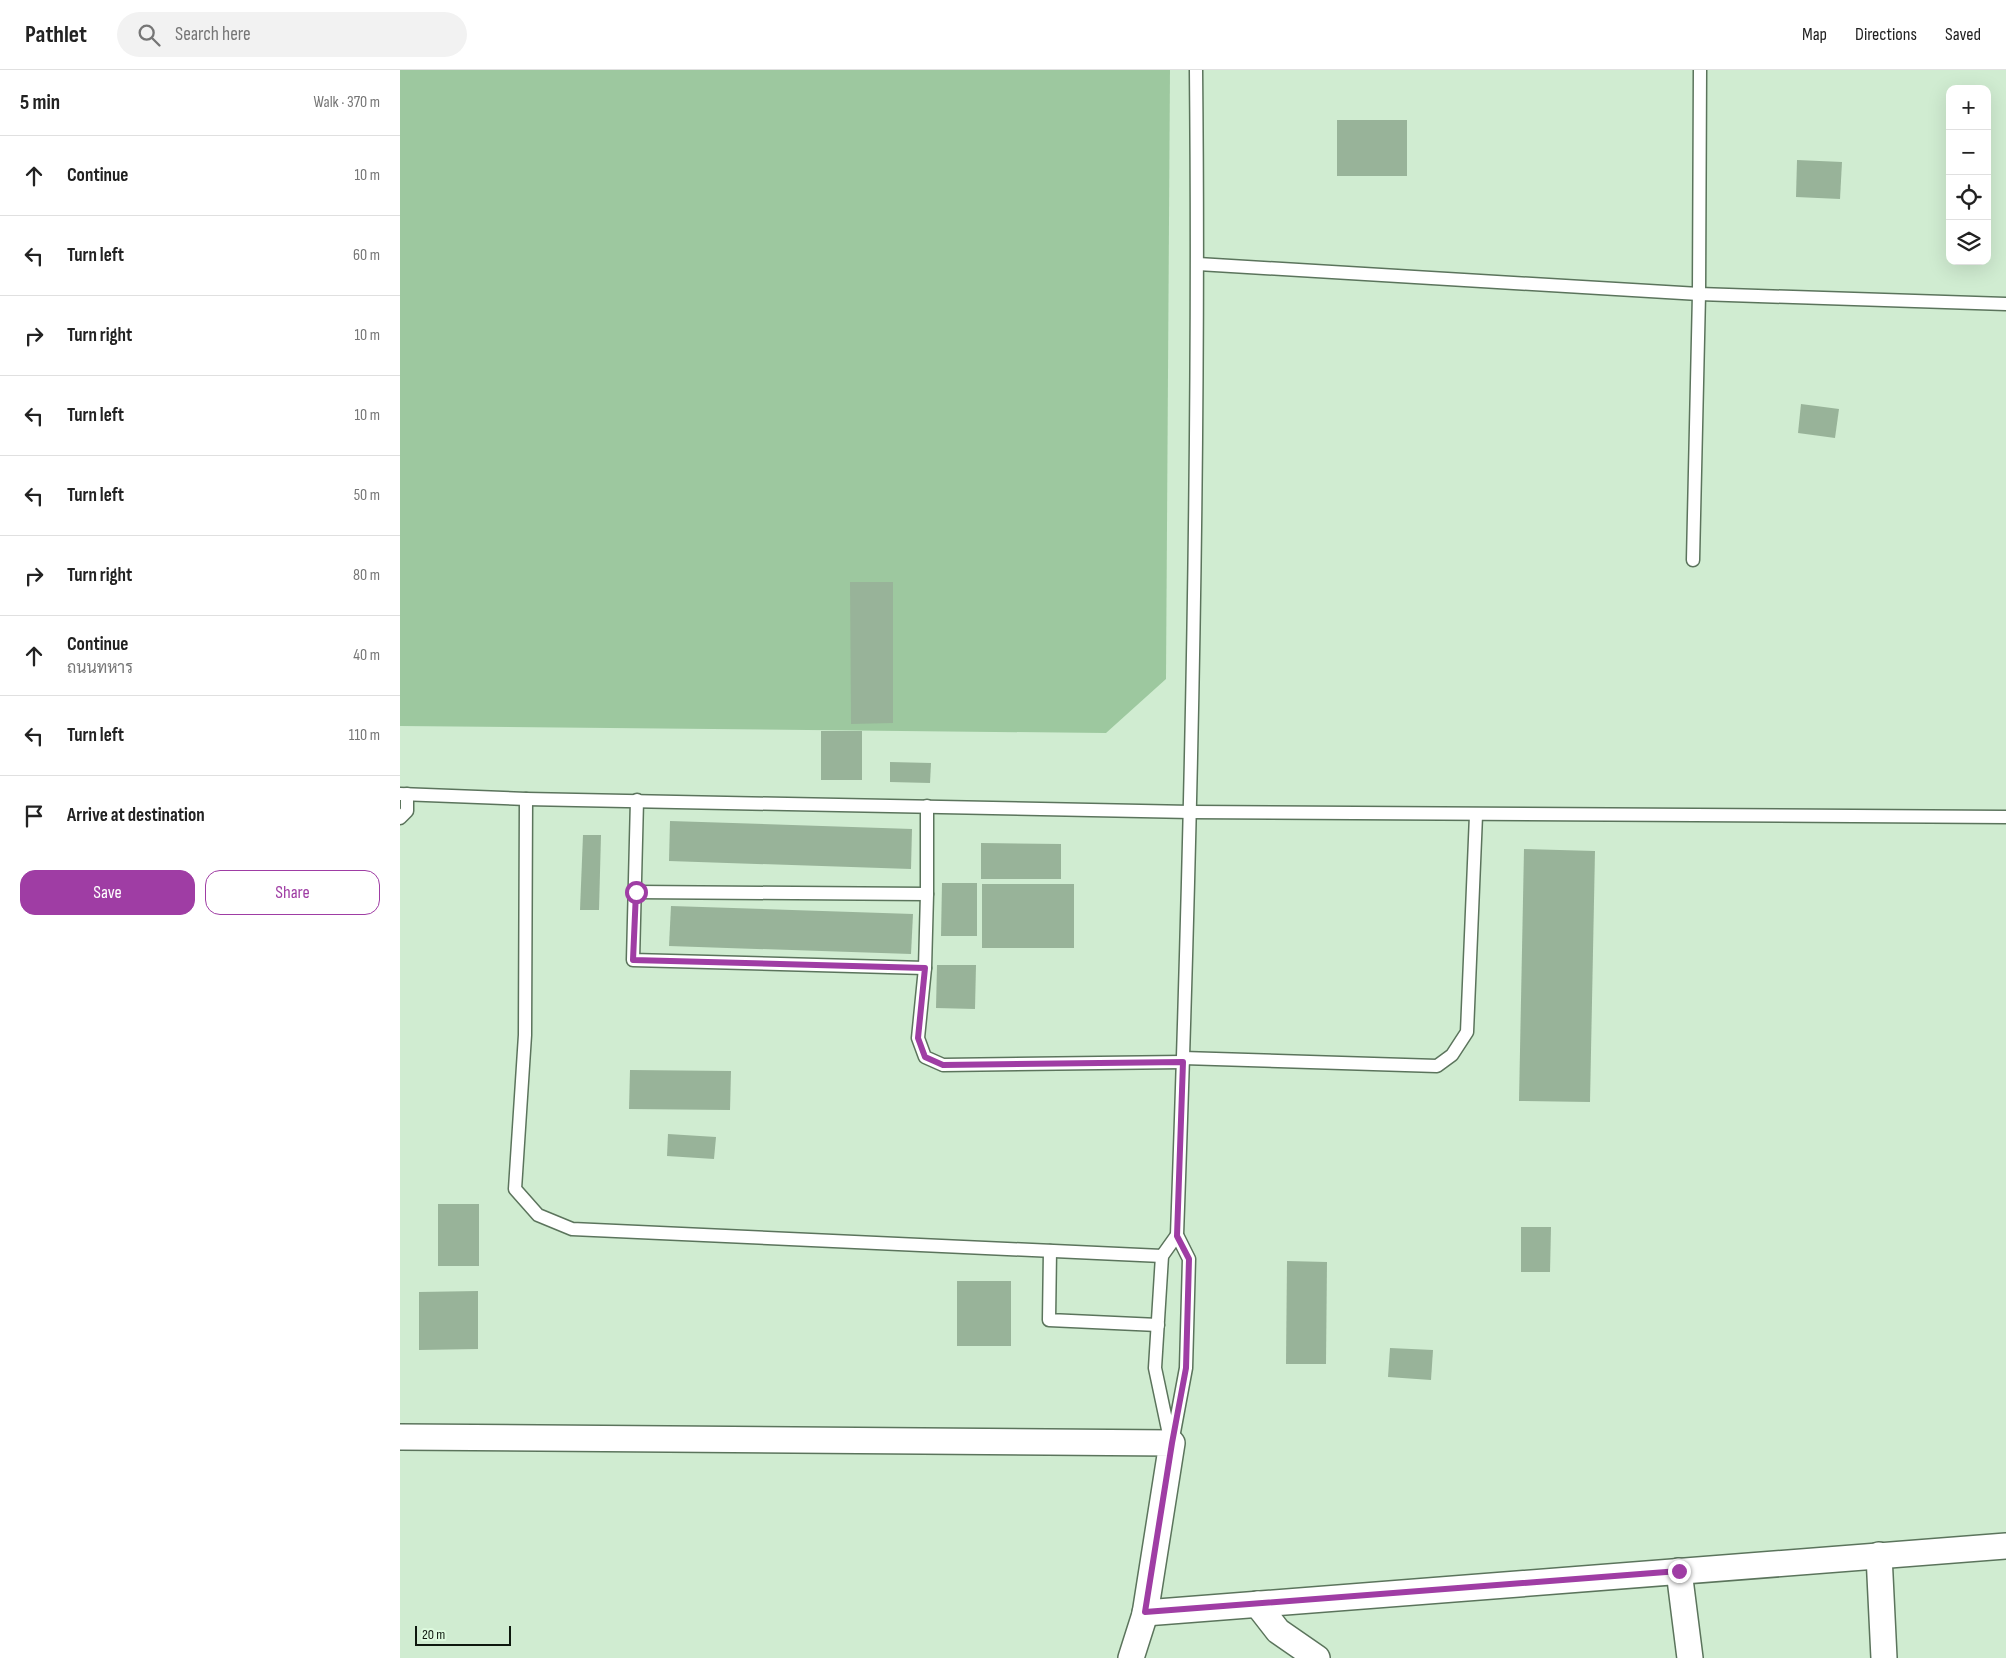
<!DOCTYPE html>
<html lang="en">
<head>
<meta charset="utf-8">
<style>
  body { margin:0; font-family:"Sofia Sans Condensed",Sarabun,sans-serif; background:#f2f2f2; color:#222 }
  .controls { position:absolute; right:15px; top:15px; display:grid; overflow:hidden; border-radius:10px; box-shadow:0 5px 20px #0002 }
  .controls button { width:45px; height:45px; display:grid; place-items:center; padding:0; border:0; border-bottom:1px solid #e0e0e0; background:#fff; color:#222; font:25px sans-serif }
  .scale { position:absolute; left:15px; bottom:12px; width:96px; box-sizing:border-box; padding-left:5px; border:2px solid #0e180e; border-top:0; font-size:14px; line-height:18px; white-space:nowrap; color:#0e180e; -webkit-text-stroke:4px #ddfade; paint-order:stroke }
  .stop { position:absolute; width:15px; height:15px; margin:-11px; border:4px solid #9f3da4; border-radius:50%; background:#fff }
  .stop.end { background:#9f3da4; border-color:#fff; box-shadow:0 1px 5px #0008 }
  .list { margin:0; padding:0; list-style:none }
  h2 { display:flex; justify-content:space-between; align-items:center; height:65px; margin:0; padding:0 20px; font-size:21px }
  h2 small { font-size:16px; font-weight:400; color:#767676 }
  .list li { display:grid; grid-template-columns:32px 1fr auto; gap:15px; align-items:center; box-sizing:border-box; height:80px; padding:0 20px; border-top:1px solid #e0e0e0 }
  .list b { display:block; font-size:19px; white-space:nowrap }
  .list p { margin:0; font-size:16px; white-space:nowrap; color:#767676 }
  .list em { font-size:16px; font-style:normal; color:#767676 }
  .actions { display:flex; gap:10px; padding:15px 20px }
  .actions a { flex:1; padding:11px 0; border:1px solid #9f3da4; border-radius:15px; text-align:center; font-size:18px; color:#9f3da4 }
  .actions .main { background:#9f3da4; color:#fff }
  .icon { flex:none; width:28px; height:28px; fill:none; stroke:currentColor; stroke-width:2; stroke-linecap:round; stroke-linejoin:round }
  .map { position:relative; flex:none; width:1606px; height:1588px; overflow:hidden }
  header { display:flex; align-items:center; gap:30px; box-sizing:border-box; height:70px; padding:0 25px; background:#fff; border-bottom:1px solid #e0e0e0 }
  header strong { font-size:24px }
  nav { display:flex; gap:28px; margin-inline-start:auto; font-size:18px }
  .search { width:350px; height:45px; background:#f2f2f2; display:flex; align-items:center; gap:12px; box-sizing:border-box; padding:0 18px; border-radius:28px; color:#767676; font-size:19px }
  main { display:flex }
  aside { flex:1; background:#fff }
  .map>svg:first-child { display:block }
  .green { fill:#9dc89f }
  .building { fill:#98b399 }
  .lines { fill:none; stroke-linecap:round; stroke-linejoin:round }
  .lane-casing { stroke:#5b745c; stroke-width:15 }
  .street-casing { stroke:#5b745c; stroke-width:28 }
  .lane { stroke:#fff; stroke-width:12 }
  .street { stroke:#fff; stroke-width:25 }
  .route { stroke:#9f3da4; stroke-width:6 }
</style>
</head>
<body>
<header>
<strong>Pathlet</strong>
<div class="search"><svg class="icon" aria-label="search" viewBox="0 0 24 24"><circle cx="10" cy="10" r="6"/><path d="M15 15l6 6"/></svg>Search here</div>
<nav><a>Map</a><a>Directions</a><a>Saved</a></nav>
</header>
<main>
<aside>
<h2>5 min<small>Walk · 370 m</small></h2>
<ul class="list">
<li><svg class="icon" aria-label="ahead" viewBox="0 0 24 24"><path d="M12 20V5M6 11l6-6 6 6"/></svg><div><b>Continue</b></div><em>10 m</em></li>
<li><svg class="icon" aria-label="left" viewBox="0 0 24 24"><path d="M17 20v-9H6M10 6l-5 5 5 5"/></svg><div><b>Turn left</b></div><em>60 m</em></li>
<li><svg class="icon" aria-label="right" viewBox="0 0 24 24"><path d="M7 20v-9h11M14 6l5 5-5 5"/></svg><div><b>Turn right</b></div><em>10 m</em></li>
<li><svg class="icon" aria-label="left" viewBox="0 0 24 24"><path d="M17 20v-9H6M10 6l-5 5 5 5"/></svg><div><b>Turn left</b></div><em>10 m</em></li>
<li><svg class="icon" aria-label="left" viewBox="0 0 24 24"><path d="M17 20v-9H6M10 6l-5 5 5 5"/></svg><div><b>Turn left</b></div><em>50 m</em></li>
<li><svg class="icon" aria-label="right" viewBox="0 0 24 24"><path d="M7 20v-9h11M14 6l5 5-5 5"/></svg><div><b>Turn right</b></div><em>80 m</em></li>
<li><svg class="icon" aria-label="ahead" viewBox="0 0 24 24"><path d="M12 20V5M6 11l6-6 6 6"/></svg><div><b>Continue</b><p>ถนนทหาร</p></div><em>40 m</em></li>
<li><svg class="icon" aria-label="left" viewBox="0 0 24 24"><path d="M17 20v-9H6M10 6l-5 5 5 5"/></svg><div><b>Turn left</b></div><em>110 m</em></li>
<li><svg class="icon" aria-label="arrive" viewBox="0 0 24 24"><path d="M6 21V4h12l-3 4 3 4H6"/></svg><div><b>Arrive at destination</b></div></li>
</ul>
<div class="actions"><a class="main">Save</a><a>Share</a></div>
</aside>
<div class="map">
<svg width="1606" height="1588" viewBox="0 0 1606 1588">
  <rect width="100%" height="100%" fill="#d0ecd1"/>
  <path class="green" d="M0,0H770L766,609L706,663L0,656Z"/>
  <g class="building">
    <rect x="937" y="50" width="70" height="56"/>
    <path d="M1397,90L1442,92L1440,129L1396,127Z"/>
    <path d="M1401,334L1439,339L1435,368L1398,363Z"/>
    <path d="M450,512H493V653L451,654Z"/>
    <rect x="421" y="661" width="41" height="49"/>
    <path d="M490,692L531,693L530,713L490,712Z"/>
    <path d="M270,751L512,759L511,799L269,791Z"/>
    <path d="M183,765H201L199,840H180Z"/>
    <path d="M581,773L661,774V809H581Z"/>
    <path d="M1124,779L1195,781L1190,1032L1119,1031Z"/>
    <path d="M542,813H577V866H541Z"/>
    <rect x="582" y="814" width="92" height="64"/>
    <path d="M271,836L513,844L511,884L269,876Z"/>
    <path d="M537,895H576L575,939L536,938Z"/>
    <path d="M230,1000L331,1001L330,1040L229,1039Z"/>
    <path d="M268,1064L316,1067L314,1089L267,1086Z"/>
    <rect x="38" y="1134" width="41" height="62"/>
    <path d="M1121,1157H1151L1150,1202H1121Z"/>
    <path d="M887,1191L927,1192L926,1294H886Z"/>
    <rect x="557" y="1211" width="54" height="65"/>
    <path d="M78,1221V1279L19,1280V1222Z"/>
    <path d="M990,1278L1033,1280L1031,1310L988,1307Z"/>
  </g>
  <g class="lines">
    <defs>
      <g id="lane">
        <path d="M798,194L1299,224L1606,234"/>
        <path d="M1293,490L1299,224L1300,0"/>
        <path d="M0,724L126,729L791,742L1606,747"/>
        <path d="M126,729L125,965L115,1119L138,1145L172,1159L762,1186"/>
        <path d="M237,730L233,890L525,898"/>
        <path d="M527,736V824L525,898L518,968L525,987L543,995L783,992"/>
        <path d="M0,748L7,741V724"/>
        <path d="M236,822L527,824"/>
        <path d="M783,988L1037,996L1052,985L1067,962L1076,745"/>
        <path d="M650,1181L649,1250L758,1255"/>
        <path d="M770,1369L755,1298L762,1186L777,1165"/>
        <path d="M772,1373L786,1298L789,1189L777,1165C791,777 800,389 796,0"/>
      </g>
      <g id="street">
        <path d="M0,1367L772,1373L745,1544L731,1588"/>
        <path d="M1479,1485L1484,1588"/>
        <path d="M1279,1501L1290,1588"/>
        <path d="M857,1534L878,1561L917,1588"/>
        <path d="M745,1543L1606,1476"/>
      </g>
    </defs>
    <use href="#lane" class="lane-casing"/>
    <use href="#street" class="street-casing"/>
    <use href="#lane" class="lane"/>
    <use href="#street" class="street"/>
  </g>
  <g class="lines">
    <path class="route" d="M236,822L233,890L525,898L518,968L525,987L543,995L783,992L777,1166L789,1189L786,1298L772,1373L745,1542L1279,1501"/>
  </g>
</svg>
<div class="controls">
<button>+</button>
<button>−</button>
<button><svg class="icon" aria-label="locate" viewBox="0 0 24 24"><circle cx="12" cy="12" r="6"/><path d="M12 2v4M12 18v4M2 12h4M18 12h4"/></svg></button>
<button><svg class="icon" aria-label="layers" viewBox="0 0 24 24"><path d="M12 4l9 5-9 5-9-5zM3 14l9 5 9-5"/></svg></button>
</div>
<div class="scale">20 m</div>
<div class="stop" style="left:236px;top:822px"></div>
<div class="stop end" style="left:1279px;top:1501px"></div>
</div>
</main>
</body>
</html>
